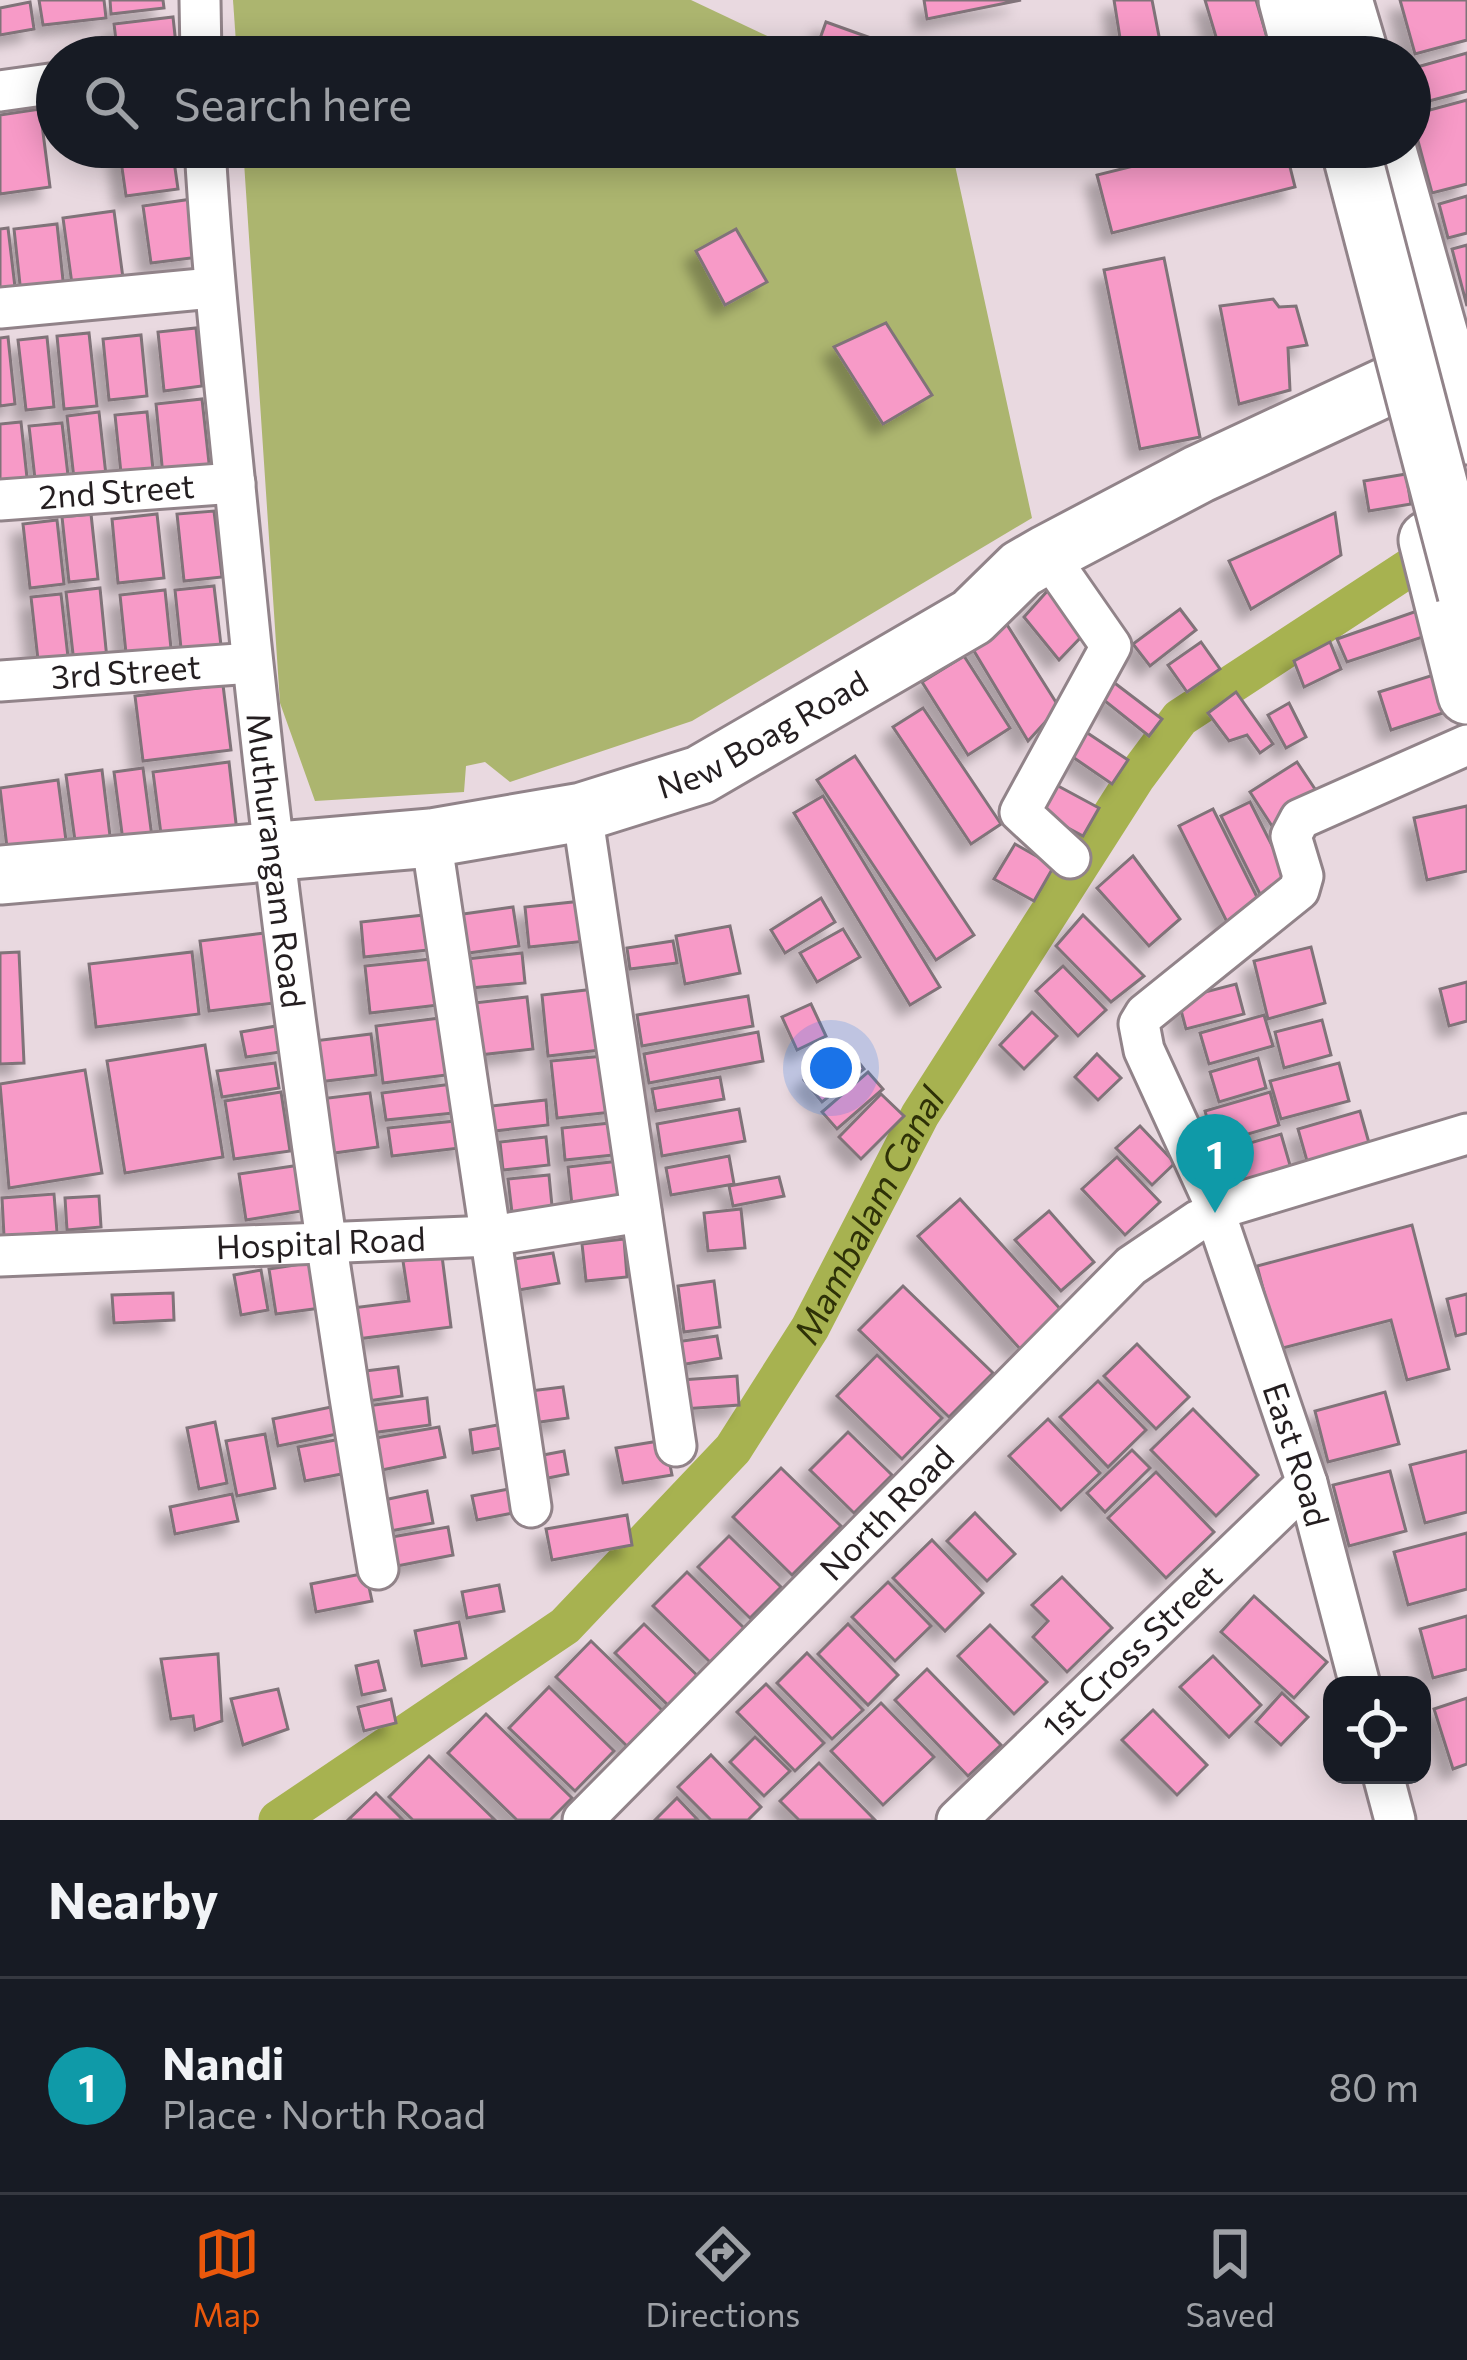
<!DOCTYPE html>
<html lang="en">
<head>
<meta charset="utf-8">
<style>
  body { margin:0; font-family:Commissioner,sans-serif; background:#242831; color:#f1f3f6 }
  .controls { position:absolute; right:36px; bottom:36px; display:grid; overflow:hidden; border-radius:24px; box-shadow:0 6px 30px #0003 }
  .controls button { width:108px; height:108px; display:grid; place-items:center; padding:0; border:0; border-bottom:3px solid #363941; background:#171b24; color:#f1f3f6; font:60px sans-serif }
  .you { position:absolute; left:831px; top:1068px; width:42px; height:42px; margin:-30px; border:9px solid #fff; border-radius:50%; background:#1a73e8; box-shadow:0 0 0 18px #1a73e833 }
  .badge { display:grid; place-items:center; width:78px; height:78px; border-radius:50%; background:#ea580c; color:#fff; font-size:39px; font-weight:700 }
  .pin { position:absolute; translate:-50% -99px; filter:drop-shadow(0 3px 6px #0008) }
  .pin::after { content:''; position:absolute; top:63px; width:42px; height:36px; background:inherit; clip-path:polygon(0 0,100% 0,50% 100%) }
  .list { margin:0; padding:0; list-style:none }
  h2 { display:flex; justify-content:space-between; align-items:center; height:156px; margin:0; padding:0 48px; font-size:51px }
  h2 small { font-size:39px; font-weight:400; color:#9ea1a6 }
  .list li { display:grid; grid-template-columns:78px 1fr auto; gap:36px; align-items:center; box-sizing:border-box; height:216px; padding:0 48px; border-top:3px solid #363941 }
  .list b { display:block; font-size:45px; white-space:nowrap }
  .list p { margin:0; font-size:39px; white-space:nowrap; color:#9ea1a6 }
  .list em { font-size:39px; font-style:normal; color:#9ea1a6 }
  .icon { flex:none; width:66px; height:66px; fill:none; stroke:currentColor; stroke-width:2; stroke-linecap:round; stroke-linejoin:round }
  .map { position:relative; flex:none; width:1467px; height:1820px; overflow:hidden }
  .search { position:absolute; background:#171b24; box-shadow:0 6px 30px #0003; left:36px; right:36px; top:36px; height:132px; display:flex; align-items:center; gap:30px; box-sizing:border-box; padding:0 42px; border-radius:66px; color:#9ea1a6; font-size:45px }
  .sheet { height:372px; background:#171b24 }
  nav { display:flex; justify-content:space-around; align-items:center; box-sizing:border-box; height:168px; border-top:3px solid #363941; background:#171b24; font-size:33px; color:#9ea1a6 }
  nav a { display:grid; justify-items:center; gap:6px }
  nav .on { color:#ea580c }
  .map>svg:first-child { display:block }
  .green { fill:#acb56f }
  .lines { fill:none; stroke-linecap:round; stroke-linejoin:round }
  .canal { stroke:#a7b250; stroke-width:39 }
  .building { fill:#f79ac7; stroke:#807379; stroke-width:3; filter:url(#shadow) }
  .street-casing { stroke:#918389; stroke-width:45 }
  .secondary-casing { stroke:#918389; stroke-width:63 }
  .street { stroke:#fff; stroke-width:39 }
  .secondary { stroke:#fff; stroke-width:57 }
  .secondary-bridge-casing { stroke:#918389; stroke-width:63; stroke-linecap:butt }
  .secondary-bridge { stroke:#fff; stroke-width:57 }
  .labels { text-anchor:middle; stroke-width:9; stroke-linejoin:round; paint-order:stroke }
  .street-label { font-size:33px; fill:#241e20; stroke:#e9d9e0 }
  .water-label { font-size:36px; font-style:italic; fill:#2e3107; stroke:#e9d9e0 }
</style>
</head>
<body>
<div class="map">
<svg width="1467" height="1820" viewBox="0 0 1467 1820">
  <defs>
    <filter id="shadow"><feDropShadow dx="-11" dy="11" stdDeviation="6" flood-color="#0004"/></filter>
  </defs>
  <rect width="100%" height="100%" fill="#e9d9e0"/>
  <g class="green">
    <path d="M233,0H691L812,57H237Z"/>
    <path d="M243,147H951L1032,518L692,721L510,782L485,762L466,766L464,792L315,801L280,703Z"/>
  </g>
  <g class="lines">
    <path class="canal" id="s1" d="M278,1820L565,1626L733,1449L810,1328L920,1115L1136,777L1180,718L1412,566"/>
  </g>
  <g class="building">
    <path d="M39,0H104L106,18L43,25Z"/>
    <path d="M110,0H163L164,8L111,14Z"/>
    <path d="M924,0H1021L927,19Z"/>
    <path d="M1114,0H1152L1163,57H1123Z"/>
    <path d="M1205,0H1256L1273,57H1222Z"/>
    <path d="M1400,0H1467V40L1415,54Z"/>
    <path d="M30,2L34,29L0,35V8Z"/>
    <path d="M173,17L177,54L118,57L114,24Z"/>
    <path d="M826,22L924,57L814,55Z"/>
    <path d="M1467,53V91L1410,106V69Z"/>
    <path d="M1467,100V184L1432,193L1411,115Z"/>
    <path d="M40,109L50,187L0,194V115Z"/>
    <path d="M119,147H172L178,189L126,196Z"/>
    <path d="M1210,147H1285L1295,187L1112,233L1097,175Z"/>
    <path d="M1467,196V233L1448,238L1439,204Z"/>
    <path d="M192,199L199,257L151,263L143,206Z"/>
    <path d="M114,211L125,293L74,299L63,218Z"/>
    <path d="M57,224L65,299L22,303L14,229Z"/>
    <path d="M8,228L17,304L0,306V229Z"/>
    <path d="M736,229L767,282L725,305L696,251Z"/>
    <path d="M1467,245V306L1452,249Z"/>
    <path d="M1164,258L1200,437L1140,449L1104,270Z"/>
    <path d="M1273,299L1279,307L1296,306L1307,345L1288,348L1290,390L1239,404L1220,306Z"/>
    <path d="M886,323L932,395L883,424L834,347Z"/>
    <path d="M196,328L202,386L164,391L158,332Z"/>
    <path d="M89,333L97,406L64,409L57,336Z"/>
    <path d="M141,335L147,396L109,400L103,339Z"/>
    <path d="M8,337L15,404L0,406V338Z"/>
    <path d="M47,337L54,407L26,410L18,340Z"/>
    <path d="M202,399L210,472L163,476L156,404Z"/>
    <path d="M99,412L107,484L75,488L67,416Z"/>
    <path d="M147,412L154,479L122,483L115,415Z"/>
    <path d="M21,422L28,487L0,490V424Z"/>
    <path d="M62,423L69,484L36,488L29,426Z"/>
    <path d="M1406,474L1411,504L1369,511L1364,481Z"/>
    <path d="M214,511L222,577L184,581L177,514Z"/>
    <path d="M1335,513L1341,555L1251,609L1229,561Z"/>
    <path d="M91,514L98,579L69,582L62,517Z"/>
    <path d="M157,514L164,578L118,583L112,519Z"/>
    <path d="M57,520L64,584L30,588L23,524Z"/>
    <path d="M214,586L222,654L182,658L175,590Z"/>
    <path d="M100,588L107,659L74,663L66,592Z"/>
    <path d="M1050,588L1083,635L1059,660L1024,617Z"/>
    <path d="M165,590L172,658L127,663L120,595Z"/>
    <path d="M61,594L69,666L39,669L31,597Z"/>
    <path d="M1434,605L1447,629L1347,662L1337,639Z"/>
    <path d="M1180,609L1196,630L1150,666L1133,644Z"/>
    <path d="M1004,620L1059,707L1028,741L968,641Z"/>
    <path d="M1201,642L1220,669L1187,692L1168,665Z"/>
    <path d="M1330,642L1341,669L1304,687L1294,661Z"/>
    <path d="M964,656L1010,728L968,755L922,682Z"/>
    <path d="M1443,672L1455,709L1391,730L1379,692Z"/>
    <path d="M1112,681L1162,719L1149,736L1100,697Z"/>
    <path d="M223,685L231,750L143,761L135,696Z"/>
    <path d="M1236,692L1273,744L1260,753L1247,735L1229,741L1208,713Z"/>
    <path d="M1289,703L1306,737L1286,748L1268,715Z"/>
    <path d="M923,708L1001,824L971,844L893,727Z"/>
    <path d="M1080,728L1128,760L1112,784L1064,751Z"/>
    <path d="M855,756L974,935L936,960L817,780Z"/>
    <path d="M229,762L237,832L162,842L153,772Z"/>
    <path d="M1297,762L1319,795L1272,826L1250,792Z"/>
    <path d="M143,768L152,837L123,841L114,772Z"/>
    <path d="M102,770L111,844L76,848L66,775Z"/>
    <path d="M58,780L67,848L8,856L0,788Z"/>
    <path d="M1047,780L1099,808L1083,836L1031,808Z"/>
    <path d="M823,796L940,987L910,1005L794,813Z"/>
    <path d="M1250,802L1292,885L1263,900L1221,816Z"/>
    <path d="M1467,806V871L1427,880L1414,818Z"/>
    <path d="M1213,809L1263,909L1229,926L1179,826Z"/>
    <path d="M1015,844L1054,866L1034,901L994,879Z"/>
    <path d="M1133,856L1180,919L1149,946L1097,888Z"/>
    <path d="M821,898L835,922L785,953L771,930Z"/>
    <path d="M592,900L596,940L529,947L525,907Z"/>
    <path d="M513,907L519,946L454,955L449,916Z"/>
    <path d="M433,914L437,949L364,957L361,922Z"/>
    <path d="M1083,915L1144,976L1111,1002L1056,946Z"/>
    <path d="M730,926L740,973L685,984L676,936Z"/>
    <path d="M843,929L860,957L817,982L800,953Z"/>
    <path d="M273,932L282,1002L209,1011L200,941Z"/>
    <path d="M673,941L677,963L630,969L627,948Z"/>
    <path d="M1311,947L1325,1003L1268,1019L1254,961Z"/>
    <path d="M19,952L24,1063L0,1064V953Z"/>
    <path d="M192,952L199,1014L96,1027L89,964Z"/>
    <path d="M522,953L525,983L459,989L457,960Z"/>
    <path d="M441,958L447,1004L370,1013L365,966Z"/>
    <path d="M1063,966L1106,1010L1078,1036L1036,991Z"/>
    <path d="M1467,982V1021L1449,1026L1440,989Z"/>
    <path d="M1236,984L1244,1014L1186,1029L1178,999Z"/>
    <path d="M604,988L609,1049L548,1056L542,995Z"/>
    <path d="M748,996L753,1026L642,1046L637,1015Z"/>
    <path d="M527,997L533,1049L479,1055L474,1003Z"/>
    <path d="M811,1004L826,1036L797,1050L782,1017Z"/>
    <path d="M1032,1012L1057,1036L1024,1069L1000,1045Z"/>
    <path d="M1264,1015L1273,1046L1209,1064L1200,1033Z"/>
    <path d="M448,1017L454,1074L383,1083L376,1026Z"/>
    <path d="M1322,1020L1331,1055L1284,1068L1275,1032Z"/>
    <path d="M282,1025L287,1051L246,1057L241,1032Z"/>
    <path d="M758,1032L763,1061L649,1083L644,1054Z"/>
    <path d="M371,1034L376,1075L318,1082L314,1041Z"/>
    <path d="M205,1045L223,1157L125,1173L107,1061Z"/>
    <path d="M847,1047L864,1069L822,1102L804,1080Z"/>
    <path d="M1097,1054L1121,1078L1098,1100L1075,1077Z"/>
    <path d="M615,1055L621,1111L557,1118L551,1061Z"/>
    <path d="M1258,1058L1266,1088L1219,1102L1210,1072Z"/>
    <path d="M275,1063L279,1088L222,1097L217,1071Z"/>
    <path d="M1339,1063L1349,1101L1281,1119L1270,1081Z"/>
    <path d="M85,1070L102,1173L9,1188L0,1084Z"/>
    <path d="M868,1072L883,1089L837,1129L822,1112Z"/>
    <path d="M720,1077L724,1099L656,1111L652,1089Z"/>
    <path d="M460,1083L463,1112L386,1120L382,1093Z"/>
    <path d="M281,1092L290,1151L234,1159L225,1101Z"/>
    <path d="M1270,1092L1279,1125L1214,1144L1205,1111Z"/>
    <path d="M370,1093L378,1147L327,1154L320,1099Z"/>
    <path d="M881,1094L904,1116L861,1159L839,1137Z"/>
    <path d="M546,1100L548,1125L485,1132L482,1107Z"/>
    <path d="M739,1109L745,1141L662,1156L657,1124Z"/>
    <path d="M1360,1111L1371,1150L1309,1168L1298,1129Z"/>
    <path d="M465,1120L468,1147L392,1156L388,1128Z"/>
    <path d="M620,1122L623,1154L565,1160L562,1128Z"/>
    <path d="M1140,1126L1175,1163L1152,1185L1116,1148Z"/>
    <path d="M1281,1134L1292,1172L1233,1189L1222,1151Z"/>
    <path d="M546,1137L549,1165L503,1170L500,1142Z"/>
    <path d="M729,1156L734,1184L671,1195L666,1168Z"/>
    <path d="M1117,1157L1160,1202L1125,1235L1082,1189Z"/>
    <path d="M628,1160L632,1199L572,1205L568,1167Z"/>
    <path d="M300,1165L307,1210L246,1220L239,1174Z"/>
    <path d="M549,1175L553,1216L513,1221L508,1179Z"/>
    <path d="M779,1177L784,1196L733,1206L729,1186Z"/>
    <path d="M54,1194L57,1232L4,1236L2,1198Z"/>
    <path d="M99,1196L101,1227L67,1230L65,1198Z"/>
    <path d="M960,1199L1063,1312L1021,1350L918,1236Z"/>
    <path d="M741,1209L745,1248L708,1251L704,1213Z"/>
    <path d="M1049,1211L1094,1262L1061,1291L1015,1240Z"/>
    <path d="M1412,1225L1449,1369L1407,1380L1391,1320L1279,1349L1257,1266Z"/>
    <path d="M624,1239L627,1277L586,1281L582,1244Z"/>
    <path d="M553,1253L559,1283L513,1291L508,1260Z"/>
    <path d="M442,1256L451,1327L357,1339L352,1308L409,1301L403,1261Z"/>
    <path d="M314,1262L321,1308L276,1314L269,1269Z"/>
    <path d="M261,1270L268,1310L241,1315L234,1275Z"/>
    <path d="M714,1281L720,1327L684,1332L678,1286Z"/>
    <path d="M903,1286L993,1373L949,1417L859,1330Z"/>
    <path d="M173,1293L174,1320L114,1323L112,1295Z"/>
    <path d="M1467,1294V1333L1456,1336L1447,1299Z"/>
    <path d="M717,1336L721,1358L680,1365L676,1342Z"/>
    <path d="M1137,1344L1189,1397L1156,1429L1104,1376Z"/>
    <path d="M877,1355L942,1418L902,1459L837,1396Z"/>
    <path d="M398,1367L402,1396L361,1402L357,1372Z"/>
    <path d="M737,1376L739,1405L683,1409L681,1380Z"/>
    <path d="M1098,1381L1146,1430L1108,1467L1060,1417Z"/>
    <path d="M563,1387L568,1418L526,1424L522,1392Z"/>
    <path d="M1385,1392L1399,1444L1328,1462L1315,1411Z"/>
    <path d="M427,1398L430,1425L371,1433L367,1406Z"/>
    <path d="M336,1406L342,1433L278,1446L273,1419Z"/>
    <path d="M1193,1409L1258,1475L1216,1516L1151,1450Z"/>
    <path d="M1048,1419L1100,1473L1061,1510L1009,1456Z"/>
    <path d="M215,1422L227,1483L199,1489L187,1428Z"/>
    <path d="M503,1424L507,1447L473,1453L470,1430Z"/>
    <path d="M439,1427L445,1457L382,1470L376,1438Z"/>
    <path d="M848,1432L892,1475L854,1513L810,1470Z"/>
    <path d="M265,1434L275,1488L237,1496L226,1441Z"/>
    <path d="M346,1438L352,1472L305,1481L298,1447Z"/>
    <path d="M665,1440L672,1475L623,1483L616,1448Z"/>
    <path d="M1132,1450L1150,1468L1105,1512L1087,1493Z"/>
    <path d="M564,1451L568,1474L538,1480L533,1457Z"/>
    <path d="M1467,1451V1512L1425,1523L1410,1465Z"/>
    <path d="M781,1468L841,1526L792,1575L733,1517Z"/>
    <path d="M1390,1471L1406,1531L1349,1546L1333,1485Z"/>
    <path d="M1156,1472L1214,1532L1166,1578L1108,1518Z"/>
    <path d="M514,1488L518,1512L477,1520L472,1496Z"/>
    <path d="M427,1491L433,1523L385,1532L379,1501Z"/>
    <path d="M232,1494L238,1521L175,1534L170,1507Z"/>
    <path d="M975,1513L1015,1554L987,1581L947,1541Z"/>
    <path d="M627,1515L632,1545L552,1560L546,1529Z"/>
    <path d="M448,1527L453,1555L397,1566L392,1537Z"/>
    <path d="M1467,1533V1589L1408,1605L1394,1552Z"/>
    <path d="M729,1536L781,1587L750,1618L698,1567Z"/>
    <path d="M932,1540L983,1593L945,1631L893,1578Z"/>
    <path d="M687,1572L745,1629L711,1663L653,1606Z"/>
    <path d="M366,1573L372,1601L316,1612L311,1584Z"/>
    <path d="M1062,1577L1112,1628L1067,1672L1033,1637L1048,1621L1032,1605Z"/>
    <path d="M888,1582L931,1626L895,1661L852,1617Z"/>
    <path d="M499,1585L504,1611L467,1618L462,1592Z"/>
    <path d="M1254,1596L1327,1662L1294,1698L1221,1632Z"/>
    <path d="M1467,1616V1669L1433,1678L1420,1629Z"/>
    <path d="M459,1622L466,1658L422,1666L415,1631Z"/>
    <path d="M644,1624L702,1680L673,1710L615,1653Z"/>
    <path d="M848,1624L898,1675L868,1705L818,1654Z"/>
    <path d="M990,1625L1047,1682L1014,1714L958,1656Z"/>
    <path d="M591,1641L665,1713L630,1749L556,1677Z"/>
    <path d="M807,1653L863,1710L832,1739L777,1683Z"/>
    <path d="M218,1654L222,1721L195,1730L193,1716L171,1719L161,1659Z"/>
    <path d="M1213,1656L1261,1705L1229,1737L1180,1687Z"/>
    <path d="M378,1661L385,1690L362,1695L356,1666Z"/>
    <path d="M927,1669L1001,1745L968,1776L895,1700Z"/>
    <path d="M766,1684L824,1743L795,1771L737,1712Z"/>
    <path d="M549,1687L614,1751L575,1791L509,1728Z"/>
    <path d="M278,1689L288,1729L243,1745L231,1699Z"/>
    <path d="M1282,1693L1308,1717L1281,1745L1256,1722Z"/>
    <path d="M1467,1698V1764L1453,1769L1434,1709Z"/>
    <path d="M391,1699L396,1723L364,1731L358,1707Z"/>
    <path d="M881,1703L934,1757L883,1805L831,1751Z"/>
    <path d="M1153,1710L1207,1765L1177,1795L1122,1740Z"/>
    <path d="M486,1714L572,1798L550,1820H517L448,1753Z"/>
    <path d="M755,1737L790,1771L764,1796L730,1762Z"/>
    <path d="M711,1755L761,1807L748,1820H711L678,1787Z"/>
    <path d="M429,1756L495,1820H413L389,1797Z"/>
    <path d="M819,1763L875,1820H799L780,1801Z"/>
    <path d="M376,1793L403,1820H348Z"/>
    <path d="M677,1798L698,1820H655Z"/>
  </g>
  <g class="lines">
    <defs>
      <g id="street">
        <path d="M200,0L201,57"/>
        <path d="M0,91L57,83"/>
        <path id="s2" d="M205,147C212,271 226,394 238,517C272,870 319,1220 378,1569"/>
        <path d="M0,308L212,288"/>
        <path id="s3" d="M0,500L235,483"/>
        <path d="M1047,554L1111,646L1020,812L1070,858"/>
        <path id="s4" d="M0,681L252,663"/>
        <path d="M582,812L676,1446"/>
        <path d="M431,838L531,1507"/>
        <path d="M1211,1196L1144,1050L1139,1024L1145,1014L1299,890L1303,876L1291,836L1300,819L1467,745"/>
        <path d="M1231,1205L1467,1134"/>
        <path id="s5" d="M1221,1230L1307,1483L1360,1685"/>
        <path id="s6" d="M0,1256L491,1236L641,1212"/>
        <path d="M1383,1775L1395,1820"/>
        <path id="s7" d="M583,1820L1131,1266L1199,1220"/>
        <path id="s8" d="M957,1820L1307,1483"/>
      </g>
      <g id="secondary">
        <path d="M1288,0L1303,57"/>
        <path d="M1343,0L1360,57"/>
        <path d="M1386,147L1467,435"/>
        <path d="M1428,540L1467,695"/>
        <path id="s9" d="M0,875L431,838L582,812L700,775L972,617L1021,569L1047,554L1199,474L1390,385L1467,358"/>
      </g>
    </defs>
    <use href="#street" class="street-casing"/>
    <use href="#secondary" class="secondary-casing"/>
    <use href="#street" class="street"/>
    <use href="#secondary" class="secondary"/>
    <defs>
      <path id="secondary-bridge" d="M1350,147L1467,594"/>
    </defs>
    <use href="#secondary-bridge" class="secondary-bridge-casing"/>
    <use href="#secondary-bridge" class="secondary-bridge"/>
  </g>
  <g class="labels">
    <g class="street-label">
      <text dy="12" stroke="none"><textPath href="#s3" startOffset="117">2nd Street</textPath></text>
      <text dy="12" stroke="none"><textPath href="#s4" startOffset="126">3rd Street</textPath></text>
      <text dy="12" stroke="none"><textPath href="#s9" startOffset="783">New Boag Road</textPath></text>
      <text dy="12" stroke="none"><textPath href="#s2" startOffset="717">Muthurangam Road</textPath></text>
      <text dy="12" stroke="none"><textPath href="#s6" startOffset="321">Hospital Road</textPath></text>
      <text dy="12" stroke="none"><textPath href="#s5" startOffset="237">East Road</textPath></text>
      <text dy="12" stroke="none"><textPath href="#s7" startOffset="432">North Road</textPath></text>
      <text dy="12" stroke="none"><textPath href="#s8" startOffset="243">1st Cross Street</textPath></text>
    </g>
    <g class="water-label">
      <text dy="13" stroke="none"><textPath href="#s1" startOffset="861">Mambalam Canal</textPath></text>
    </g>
  </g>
</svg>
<div class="controls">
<button><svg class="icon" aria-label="locate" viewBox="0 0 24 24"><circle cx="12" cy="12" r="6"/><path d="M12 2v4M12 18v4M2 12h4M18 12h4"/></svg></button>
</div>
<div class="you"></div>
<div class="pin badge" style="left:1215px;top:1213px;background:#0f9aa8">1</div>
<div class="search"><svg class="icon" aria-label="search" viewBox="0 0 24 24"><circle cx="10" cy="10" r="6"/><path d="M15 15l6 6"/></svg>Search here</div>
</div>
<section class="sheet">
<h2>Nearby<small></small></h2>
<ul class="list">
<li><span class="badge" style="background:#0f9aa8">1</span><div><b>Nandi</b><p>Place · North Road</p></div><em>80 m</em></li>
</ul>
</section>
<nav>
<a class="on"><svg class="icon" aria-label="map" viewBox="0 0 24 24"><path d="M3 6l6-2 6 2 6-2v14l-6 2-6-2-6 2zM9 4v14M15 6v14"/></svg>Map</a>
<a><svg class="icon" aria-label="directions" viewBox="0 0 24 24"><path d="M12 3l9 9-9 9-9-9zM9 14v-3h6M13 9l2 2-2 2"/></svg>Directions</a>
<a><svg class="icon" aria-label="saved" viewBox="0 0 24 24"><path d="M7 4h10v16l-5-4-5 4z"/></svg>Saved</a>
</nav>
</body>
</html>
